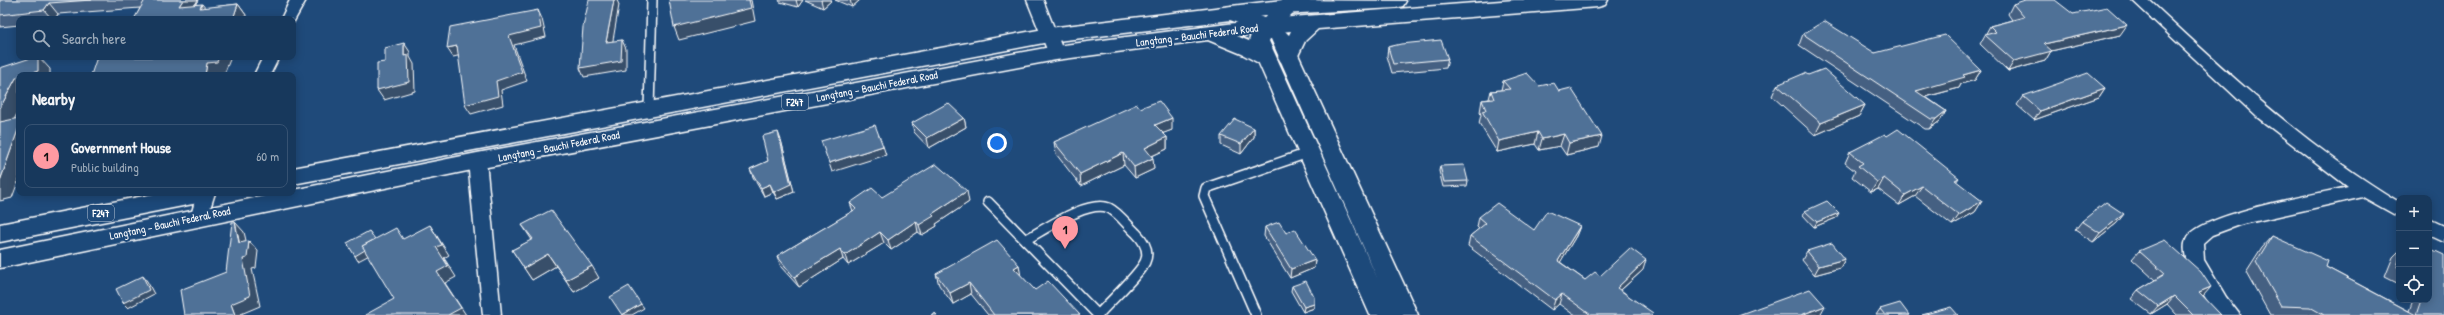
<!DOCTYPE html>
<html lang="en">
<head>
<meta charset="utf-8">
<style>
  body { margin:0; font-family:"Patrick Hand",sans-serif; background:#244365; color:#f1f3f6 }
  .controls { position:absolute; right:12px; bottom:12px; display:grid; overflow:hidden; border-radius:8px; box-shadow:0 2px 10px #0003 }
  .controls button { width:36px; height:36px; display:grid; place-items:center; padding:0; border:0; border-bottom:1px solid #365272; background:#17385c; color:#f1f3f6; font:20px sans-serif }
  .you { position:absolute; left:997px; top:143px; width:14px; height:14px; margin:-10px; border:3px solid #fff; border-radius:50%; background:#1a73e8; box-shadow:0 0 0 6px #1a73e833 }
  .badge { display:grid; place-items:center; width:26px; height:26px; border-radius:50%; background:#ff9aa2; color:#111; font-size:13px; font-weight:700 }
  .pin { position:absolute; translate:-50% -33px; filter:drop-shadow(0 1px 2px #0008) }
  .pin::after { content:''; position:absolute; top:21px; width:14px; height:12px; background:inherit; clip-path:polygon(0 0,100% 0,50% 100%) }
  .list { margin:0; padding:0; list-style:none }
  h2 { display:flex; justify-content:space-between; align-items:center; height:52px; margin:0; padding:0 16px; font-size:17px }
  h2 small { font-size:13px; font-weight:400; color:#9eacbb }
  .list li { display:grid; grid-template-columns:26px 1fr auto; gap:12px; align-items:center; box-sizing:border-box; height:64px; margin:0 8px 8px; padding:0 8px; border:1px solid #365272; border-radius:8px }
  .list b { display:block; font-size:15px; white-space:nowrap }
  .list p { margin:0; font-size:13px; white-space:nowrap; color:#9eacbb }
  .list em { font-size:13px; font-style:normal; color:#9eacbb }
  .icon { flex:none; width:22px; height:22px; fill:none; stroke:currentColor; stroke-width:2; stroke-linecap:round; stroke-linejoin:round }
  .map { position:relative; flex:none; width:2444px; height:315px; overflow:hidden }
  .search { position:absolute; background:#17385c; box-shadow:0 2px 10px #0003; left:16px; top:16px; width:280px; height:44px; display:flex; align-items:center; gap:10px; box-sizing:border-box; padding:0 14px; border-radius:8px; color:#9eacbb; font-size:15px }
  .panel { position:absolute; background:#17385c; box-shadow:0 2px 10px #0003; left:16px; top:72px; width:280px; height:124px; border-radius:8px }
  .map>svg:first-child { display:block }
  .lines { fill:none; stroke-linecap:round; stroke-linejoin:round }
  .service-casing { stroke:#fff; stroke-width:12 }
  .minor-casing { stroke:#fff; stroke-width:3 }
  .tertiary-casing { stroke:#fff; stroke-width:3 }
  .primary-casing { stroke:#fff; stroke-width:3 }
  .service { stroke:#1f4a7a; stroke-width:9 }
  .minor { fill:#1f4a7a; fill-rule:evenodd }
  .tertiary { fill:#1f4a7a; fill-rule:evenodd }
  .primary { fill:#1f4a7a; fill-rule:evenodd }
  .wall { fill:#456182; stroke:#fff }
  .shaded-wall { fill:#384f6a; stroke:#fff }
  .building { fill:#507197; stroke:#fff }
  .labels { text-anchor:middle; stroke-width:4; stroke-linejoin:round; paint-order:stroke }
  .shield { fill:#1f4a7a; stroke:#bcc9d7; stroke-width:1 }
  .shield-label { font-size:10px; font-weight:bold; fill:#fff }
  .street-label { font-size:11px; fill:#fff; stroke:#1f4a7a }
</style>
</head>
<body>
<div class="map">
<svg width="2444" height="315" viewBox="0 0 2444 315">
  <rect width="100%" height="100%" fill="#1f4a7a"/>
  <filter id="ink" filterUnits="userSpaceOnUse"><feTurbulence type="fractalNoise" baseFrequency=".025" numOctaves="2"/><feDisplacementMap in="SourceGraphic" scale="8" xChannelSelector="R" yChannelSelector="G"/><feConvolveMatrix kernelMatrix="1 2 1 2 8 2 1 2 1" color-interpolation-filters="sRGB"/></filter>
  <g filter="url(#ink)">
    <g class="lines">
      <defs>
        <g id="service">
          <path d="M649,109L652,0"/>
          <path d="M988,202L1098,315"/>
          <path d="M1025,240C1044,230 1088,199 1109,208C1119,213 1127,225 1136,233C1144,241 1150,251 1145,262C1138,276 1109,302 1098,315"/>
          <path d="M1256,315L1204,196L1206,188L1308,153"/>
        </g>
        <g id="minor">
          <path d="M290,0H306L293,23V19H281Z"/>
          <path d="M1027,0H1043L1064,53L1062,57H1050Z"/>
          <path d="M2132,0H2149C2228,74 2306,146 2399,202V217L2363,197L2239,225L2212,235L2203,243L2204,260L2226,297L2240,315H2219C2206,301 2178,259 2186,240C2195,214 2319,194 2348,187L2257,117Z"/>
          <path d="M263,57H279L270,75H254Z"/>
          <path d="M477,155L483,157L486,161L501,315H483L468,161L471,157Z"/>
          <path d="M197,193H215L206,221L200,223L194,221L191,216Z"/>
          <path d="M2429,219L2444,226V242L2429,235Z"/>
        </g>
        <path id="tertiary" d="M1292,0L1297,1L1300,6L1280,26L1289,35L1418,315H1370L1249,41L1253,29L1225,18L1222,13L1225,8L1232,6L1264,18L1283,1ZM1270,39H1271L1378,280L1269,41Z"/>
        <g id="primary">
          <path d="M1282,0L1406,1L1403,6L1396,8L1282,14L1049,42L293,184V168L1049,28Z"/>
          <path d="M1514,0H1608L1605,5L1598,7L1318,29L1305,41L1295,62L1288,64L1281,62L1278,57L1291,31L1237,36C1251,42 1270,48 1278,61L1275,66L1268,68L1242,54L1208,40L1056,60L477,169L0,268V250L279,193H293V190L477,153L1056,46L1266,19Z"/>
          <path d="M159,193H214L211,199L203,202L0,242V224Z"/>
        </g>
      </defs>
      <use href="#service" class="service-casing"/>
      <use href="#minor" class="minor-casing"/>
      <use href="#tertiary" class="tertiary-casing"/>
      <use href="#primary" class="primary-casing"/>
      <use href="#service" class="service"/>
      <use href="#minor" class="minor"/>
      <use href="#tertiary" class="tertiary"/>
      <use href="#primary" class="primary"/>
    </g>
    <g class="wall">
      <path d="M0,0H198L195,5L205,8L238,4L246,15L245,19H135L140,8L58,14L55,19H19V25L0,27Z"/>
      <path d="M779,0H803L798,7L780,2Z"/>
      <path d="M805,0H832L823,8Z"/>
      <path d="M835,0H860L852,7Z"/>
      <path d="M2013,4L2073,14L2120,35L2051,51L2045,61L2008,71L1980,44L1990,26L2012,20L2008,14Z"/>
      <path d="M1803,34L1875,53L1981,70L1975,80L1961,84L1959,88L1926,97L1946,111L1940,121L1929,129H1925L1799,45Z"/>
      <path d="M1388,47L1448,59L1446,68L1392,73L1387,56Z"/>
      <path d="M1808,75L1865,105L1859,116L1815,135L1772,96L1777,85Z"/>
      <path d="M1503,81L1539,86L1559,91L1599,147L1566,155L1560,146L1539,150L1535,144L1497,152L1479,123L1481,115L1480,112L1482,100L1489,99L1491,91L1501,90Z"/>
      <path d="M2105,88L2099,97L2034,120L2017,105L2023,96Z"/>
      <path d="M1140,108L1172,130L1163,133L1167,137V149L1152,156L1154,169L1135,178L1124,165L1081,186L1056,154L1054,142Z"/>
      <path d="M964,118L966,127L929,148L914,132L912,123Z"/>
      <path d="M1254,128V137L1241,154L1221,145V136Z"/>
      <path d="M1887,136L1959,178L1956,182L1982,201L1975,212L1952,225L1915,196L1899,205L1878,189L1871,192L1852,177L1855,171L1845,163L1850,152Z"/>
      <path d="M781,140L794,192L777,199L773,192L764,196L753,177L750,169L768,161Z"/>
      <path d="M1440,166L1468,181L1467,186L1443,187L1439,171Z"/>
      <path d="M882,197L969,202L936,224L937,226L922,235L918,232L891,250L884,243L848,265L843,259L799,287L781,267L777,256L853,211L850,203Z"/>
      <path d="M1805,211L1836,218L1814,227L1803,215Z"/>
      <path d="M1479,217L1534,230L1580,226L1576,236L1560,262L1585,280L1600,276L1643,270L1621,290L1652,315H1574L1559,304L1552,310L1468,246L1470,236L1479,229L1477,227Z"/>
      <path d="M2082,221L2117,223L2093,242L2075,230Z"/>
      <path d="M522,225L599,278L574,292L556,266L532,280L512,250L532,240Z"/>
      <path d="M1265,227L1315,260L1314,268L1290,278L1264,236Z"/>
      <path d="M2272,236L2326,267L2409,311L2413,300H2429V251L2431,249L2444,315H2270L2246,272L2262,247Z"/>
      <path d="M1807,251L1845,259L1840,268L1814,275L1802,260Z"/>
      <path d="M2139,251L2202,296L2221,315H2177L2167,304L2151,314L2131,299L2138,290L2155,280L2132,259Z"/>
      <path d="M2399,251V284L2385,277L2393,257Z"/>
      <path d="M1019,265L1020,275L1035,290L1080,315H988L971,294L953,304L939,285L936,274Z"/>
      <path d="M1292,286L1314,304V308L1303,312L1291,291Z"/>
      <path d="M1880,309L1909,315H1876Z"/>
    </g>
    <g class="shaded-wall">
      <path d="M183,0H198L187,17L179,6Z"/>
      <path d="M614,0H617L619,5L611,52L606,42Z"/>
      <path d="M749,0H751L755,21L679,40L674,27Z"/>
      <path d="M796,0H803L798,7Z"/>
      <path d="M821,0H832L823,8Z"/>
      <path d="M850,0H860L852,7Z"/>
      <path d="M49,3L58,14L55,19H52L44,10Z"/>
      <path d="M202,4L211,15L200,8Z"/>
      <path d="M238,4L246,15L245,19H233Z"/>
      <path d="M538,10L542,19L546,37L514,45L527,81L501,90L503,105L471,114L465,105L496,81L509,36Z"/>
      <path d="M2127,25L2120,35L2051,51L2045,61L2008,71L2014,61L2044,44Z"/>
      <path d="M622,40L626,49V70L584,77L580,68Z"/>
      <path d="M404,43L410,52V57L414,64L415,91L384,100L377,90L404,56Z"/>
      <path d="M457,46L462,55L453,57L447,48Z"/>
      <path d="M38,57H39L50,69V75H26Z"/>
      <path d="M219,57H231L225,72L215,74V75H205L207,63Z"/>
      <path d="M1981,70L1975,80L1961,84L1959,88L1910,101L1916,91L1963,75Z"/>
      <path d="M19,77V110L5,137L0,133V108L16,78Z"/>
      <path d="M2105,88L2099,97L2034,120L2040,111Z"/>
      <path d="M1865,105L1859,116L1815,135L1821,123Z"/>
      <path d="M1946,111L1940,121L1929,129L1936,119Z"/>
      <path d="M964,118L966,127L929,148L927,138Z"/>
      <path d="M1172,118V130L1156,136L1155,125Z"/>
      <path d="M19,127V179L12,198L0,201V181Z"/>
      <path d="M1254,128V137L1241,154V144Z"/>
      <path d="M778,132L781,140L794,192L777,199L774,192Z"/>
      <path d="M1538,132L1535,144L1497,152L1499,141Z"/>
      <path d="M1564,134L1560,146L1539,150L1542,139Z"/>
      <path d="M1602,136L1599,147L1566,155L1569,143Z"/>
      <path d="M1167,137V149L1145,159V148Z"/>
      <path d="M883,146L886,155L832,172L829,163Z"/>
      <path d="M1123,153L1124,165L1081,186L1080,174Z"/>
      <path d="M1153,158L1154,169L1135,178L1134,167Z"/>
      <path d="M1884,178L1878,189L1871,192L1877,182Z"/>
      <path d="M770,184L773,192L764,196L761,188Z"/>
      <path d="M1922,186L1915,196L1899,205L1905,195Z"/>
      <path d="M967,191L969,202L936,224L937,226L922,235L919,225L932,214Z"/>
      <path d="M1982,201L1975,212L1952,225L1959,215Z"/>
      <path d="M1839,213L1836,218L1814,227L1817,222Z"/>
      <path d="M2124,214L2117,223L2093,242L2100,233Z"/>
      <path d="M916,221L918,232L891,250L888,240Z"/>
      <path d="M235,222L244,232L248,249L249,241L258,251L256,268L252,269L260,306L241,314V315H235L231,304L243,259Z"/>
      <path d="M430,225L449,255L444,258L456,277L445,283L466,315H448L437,272L436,247Z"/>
      <path d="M1580,226L1576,236L1555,271L1558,261Z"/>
      <path d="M369,231L381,249L358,261L355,256Z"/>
      <path d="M880,232L884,243L848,265L845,255Z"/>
      <path d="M840,249L843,259L799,287L794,277Z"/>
      <path d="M548,254L556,266L532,280L524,268Z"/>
      <path d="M1845,259L1840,268L1814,275L1819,266Z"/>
      <path d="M1315,260L1314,268L1290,278L1291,269Z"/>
      <path d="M1646,260L1643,270L1613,297L1617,288Z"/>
      <path d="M1019,265L1021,277L1014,268Z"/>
      <path d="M592,266L599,278L574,292L566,280Z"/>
      <path d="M143,276L147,281L154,294L128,308L123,303Z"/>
      <path d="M969,283L971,294L953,304L950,293Z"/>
      <path d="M2211,287L2203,296L2199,292Z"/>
      <path d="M1562,294L1559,304L1552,310L1555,300Z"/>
      <path d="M2174,296L2167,304L2151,314L2158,306Z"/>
      <path d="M641,304L644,308L632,315H622Z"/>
      <path d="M1314,304V308L1303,312L1304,307Z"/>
      <path d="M1825,306L1820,315H1801Z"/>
    </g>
    <g class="building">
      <path d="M0,0H92L49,3L44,10L0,15Z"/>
      <path d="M145,0H183L179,6L202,4L200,8L238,4L233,19H134Z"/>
      <path d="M589,0H614L606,42L622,40L621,61L580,68L583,27Z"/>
      <path d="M669,0H749L751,8L674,27Z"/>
      <path d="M2025,0H2055L2073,14L2107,7L2127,25L2044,44L2052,51L2014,61L1985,35L1996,32L1990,26L2024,17L2013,4Z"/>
      <path d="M538,10L541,28L509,36L522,72L496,81L498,96L465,105L457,46L447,48L450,27Z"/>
      <path d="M1824,21L1875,53L1945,35L1981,70L1963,75L1965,77L1916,91L1946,111L1936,119H1931L1803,34Z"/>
      <path d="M1441,40L1448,59L1393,64L1388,47L1401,44Z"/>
      <path d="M404,43V56L408,55L409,82L377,90V63L385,62V48Z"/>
      <path d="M34,57H38V71L26,75H19V77L16,78L0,108V68Z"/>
      <path d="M97,57H219L217,62L207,63L205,75H91Z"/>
      <path d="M1824,69L1865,105L1821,123L1777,85L1805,73L1808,75Z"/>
      <path d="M1527,73L1539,86L1554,83L1559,91L1571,88L1602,136L1569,143L1564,134L1542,139L1538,132L1499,141L1482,111L1486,110L1482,100L1494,99L1491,91L1510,89L1503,81Z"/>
      <path d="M2088,73L2105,88L2040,111L2023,96Z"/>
      <path d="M1159,101L1172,118L1155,125L1167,137L1145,148L1153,158L1134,167L1123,153L1080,174L1054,142L1137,104L1140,108Z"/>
      <path d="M948,103L964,118L927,138L912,123Z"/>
      <path d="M19,118V127L0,181V122Z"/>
      <path d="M1235,119L1254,128L1241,144L1221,136Z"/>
      <path d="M875,125L883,146L829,163L821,141Z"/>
      <path d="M1898,129L1959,178L1955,180L1982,201L1959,215L1922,186L1905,195L1884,178L1877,182L1858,166L1863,163L1850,152L1885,134L1887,136Z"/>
      <path d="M778,132L791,184L774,192L770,184L761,188L750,169L768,161L762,136Z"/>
      <path d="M936,164L967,191L932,214L934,216L919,225L916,221L888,240L880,232L845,255L840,249L794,277L777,256L856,209L850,203L872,188L882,197Z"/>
      <path d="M1464,165L1468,181L1444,182L1440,166Z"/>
      <path d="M1827,201L1839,213L1817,222L1805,211Z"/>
      <path d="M2106,202L2124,214L2100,233L2082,221Z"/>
      <path d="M1497,203L1534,230L1547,211L1580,226L1558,261L1585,280L1595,272L1600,276L1630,248L1646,260L1617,288L1653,313L1651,315H1591L1562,294L1555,300L1470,236L1486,223L1479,217Z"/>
      <path d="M551,210L592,266L566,280L548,254L524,268L512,250L533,239L522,225Z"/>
      <path d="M232,222H235L239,243L249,241L247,258L243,259L250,296L231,304L235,315H184L180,290L226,272Z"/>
      <path d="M1279,222L1286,233L1295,229L1315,260L1291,269L1265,227Z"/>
      <path d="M430,225L442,245L436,247L448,266L437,272L461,308L448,315H365L394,299L362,246L396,228L403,239Z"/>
      <path d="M369,231L375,239L362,246L365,250L355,256L347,243Z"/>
      <path d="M2272,236L2328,261L2326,267L2416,315L2421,300H2429V256L2431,249L2444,255V315H2324L2310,307L2281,306L2256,262Z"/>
      <path d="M997,240L1019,265L1014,268L1035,290L1048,281L1080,315H994L969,283L950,293L936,274Z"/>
      <path d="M2165,240L2201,272L2211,287L2199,292L2221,315H2193L2174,296L2158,306L2138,290L2165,274L2139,251Z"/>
      <path d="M1832,243L1845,259L1819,266L1807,251Z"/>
      <path d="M2399,260V268L2397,267Z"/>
      <path d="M143,276L149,290L123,303L116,289Z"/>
      <path d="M1306,281L1314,297V304L1304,307L1292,286Z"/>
      <path d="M629,286L641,304L622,315L610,297Z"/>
      <path d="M1810,289L1825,306L1801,315H1738Z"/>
      <path d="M1900,303L1909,315H1885L1880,309Z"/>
      <path d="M1951,307L1958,315H1922Z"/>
      <path d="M935,313L937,315H931Z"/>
    </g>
  </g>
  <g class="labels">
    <g class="shield">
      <rect x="782" y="94" width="26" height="16" rx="3"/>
      <rect x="88" y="205" width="26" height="16" rx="3"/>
    </g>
    <g class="shield-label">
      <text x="795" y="106">F247</text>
      <text x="101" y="217">F247</text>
    </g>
    <g class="street-label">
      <text transform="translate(1197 35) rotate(-7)" y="4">Langtang - Bauchi Federal Road</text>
      <text transform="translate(877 86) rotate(-11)" y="4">Langtang - Bauchi Federal Road</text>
      <text transform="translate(559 146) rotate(-11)" y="4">Langtang - Bauchi Federal Road</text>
      <text transform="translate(170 223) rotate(-12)" y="4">Langtang - Bauchi Federal Road</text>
    </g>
  </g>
</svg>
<div class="controls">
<button>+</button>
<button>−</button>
<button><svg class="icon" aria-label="locate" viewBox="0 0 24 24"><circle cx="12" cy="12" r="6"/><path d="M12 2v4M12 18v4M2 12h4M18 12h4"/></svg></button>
</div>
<div class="you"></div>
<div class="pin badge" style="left:1065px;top:249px">1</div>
<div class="search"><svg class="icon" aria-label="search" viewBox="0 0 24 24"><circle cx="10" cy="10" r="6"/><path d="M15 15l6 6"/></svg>Search here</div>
<section class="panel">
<h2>Nearby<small></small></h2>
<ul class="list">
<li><span class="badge">1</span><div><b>Government House</b><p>Public building</p></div><em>60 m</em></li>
</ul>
</section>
</div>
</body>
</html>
